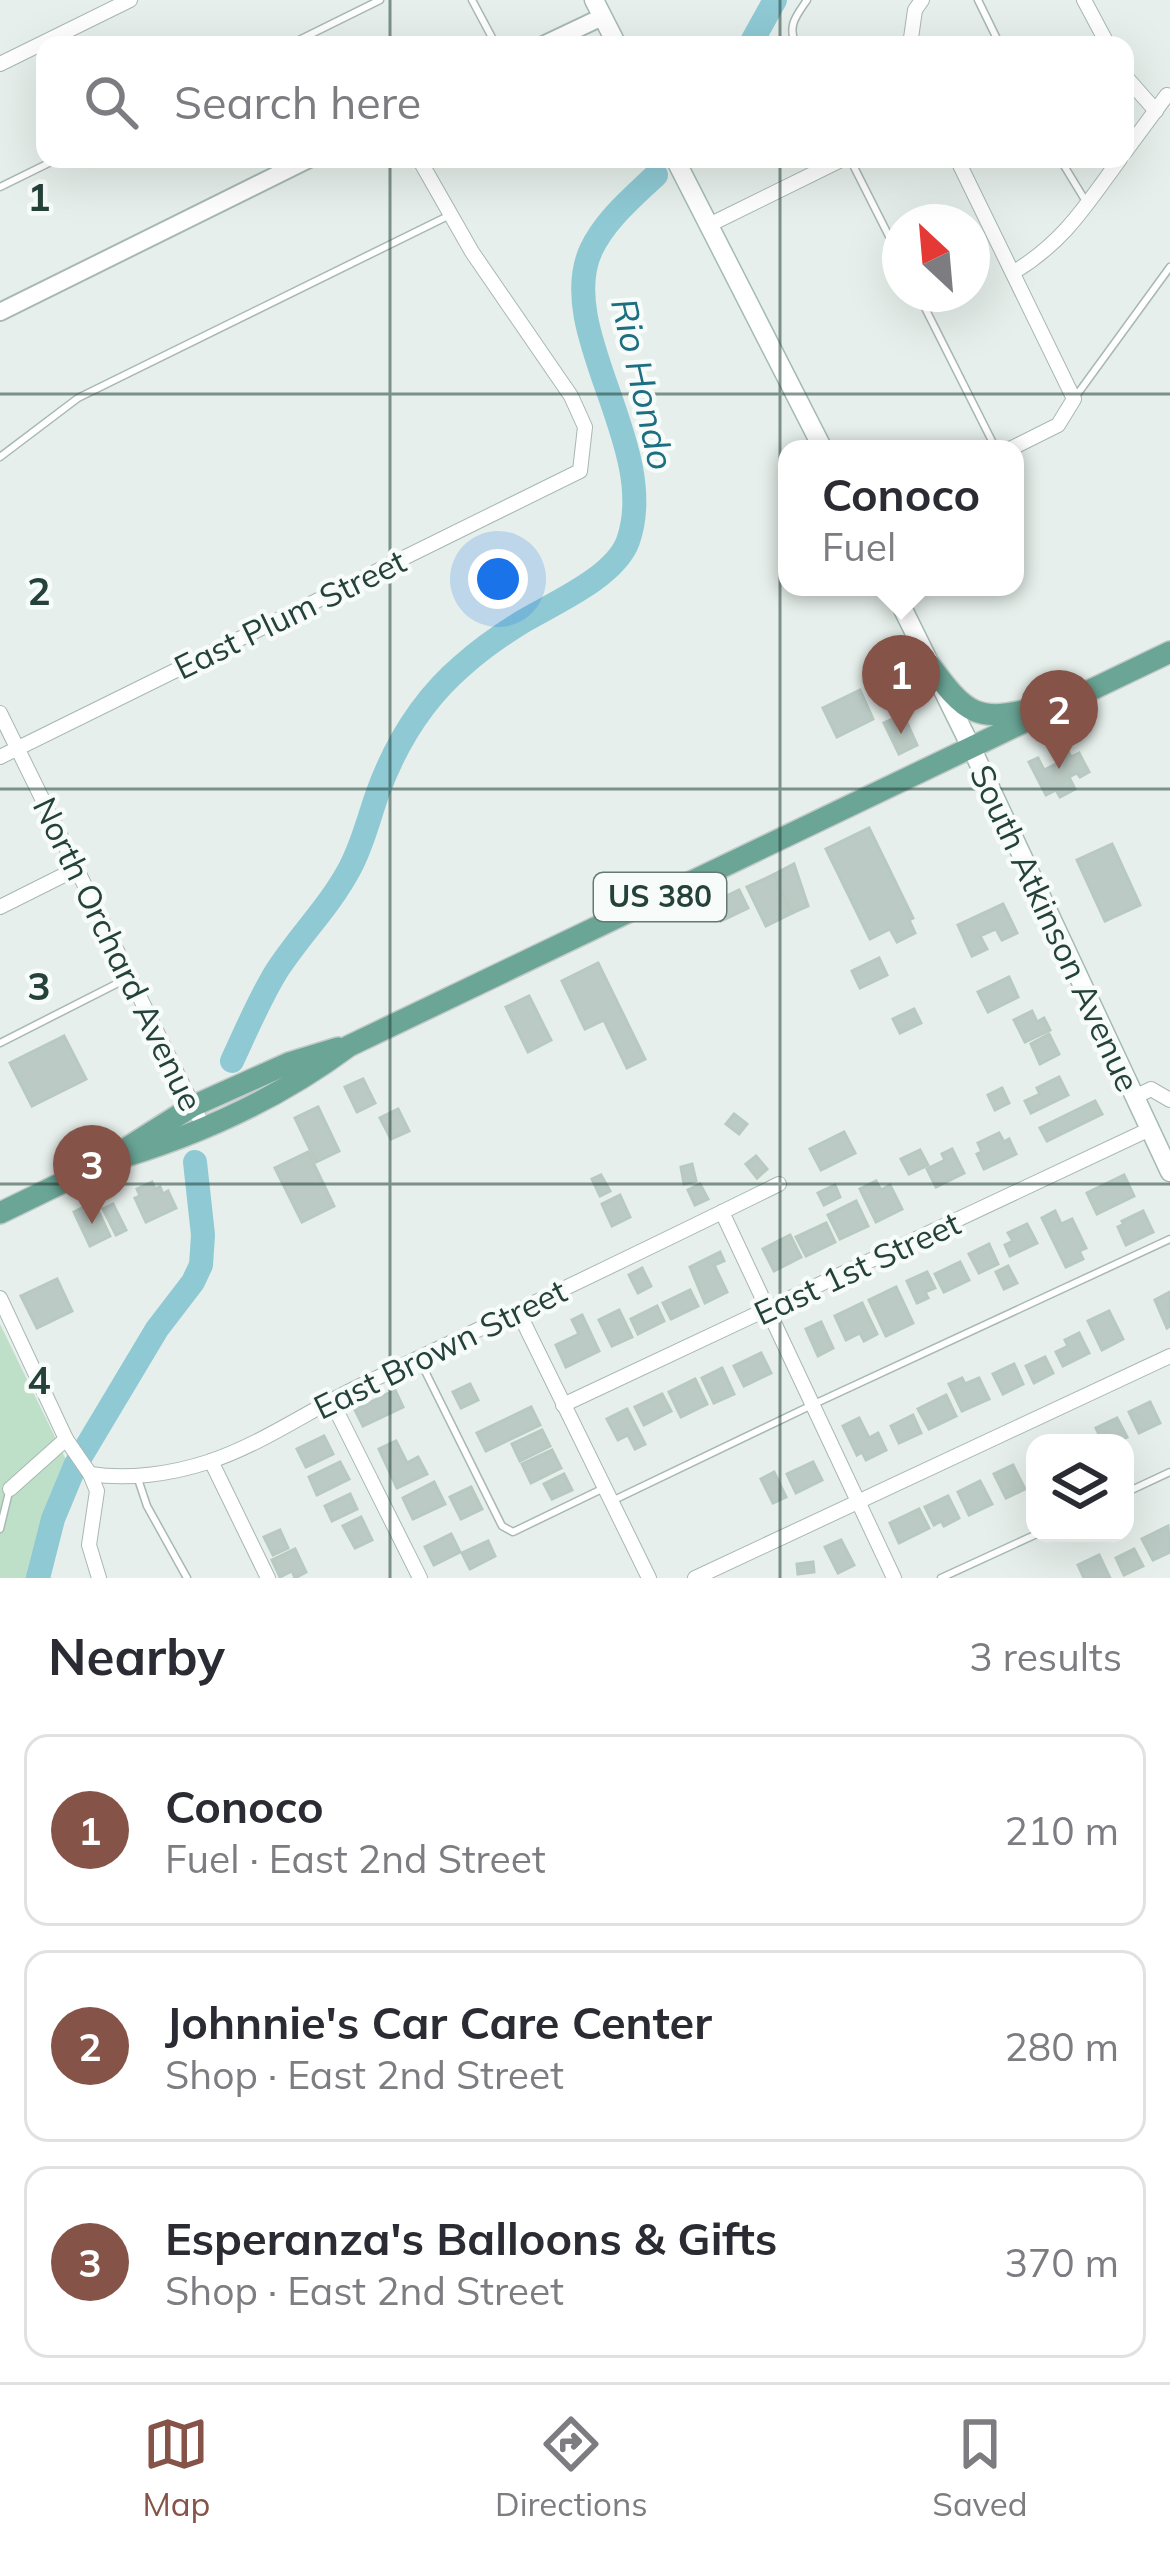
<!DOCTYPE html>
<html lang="en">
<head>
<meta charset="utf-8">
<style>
  body { margin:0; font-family:Mulish,sans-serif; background:#f2f2f3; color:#2b2b33 }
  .controls { position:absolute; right:36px; bottom:36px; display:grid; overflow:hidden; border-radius:24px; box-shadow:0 12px 48px #0002 }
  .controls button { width:108px; height:108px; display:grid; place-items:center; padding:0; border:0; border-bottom:3px solid #e1e1e2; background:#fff; color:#2b2b33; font:60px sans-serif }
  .compass { position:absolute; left:882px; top:204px; width:108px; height:108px; border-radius:50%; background:#fff; box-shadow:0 12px 48px #0002; rotate:334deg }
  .you { position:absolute; left:498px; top:579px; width:42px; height:42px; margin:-30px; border:9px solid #fff; border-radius:50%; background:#1a73e8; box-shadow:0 0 0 18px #1a73e833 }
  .badge { display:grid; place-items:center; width:78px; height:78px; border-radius:50%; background:#855347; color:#fff; font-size:39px; font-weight:700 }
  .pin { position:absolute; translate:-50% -99px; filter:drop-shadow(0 3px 6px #0008) }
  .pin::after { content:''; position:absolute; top:63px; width:42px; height:36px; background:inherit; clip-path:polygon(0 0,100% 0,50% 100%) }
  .popup { position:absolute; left:778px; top:440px; width:246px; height:156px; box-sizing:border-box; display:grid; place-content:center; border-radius:24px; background:#fff; filter:drop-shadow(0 3px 9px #0005); font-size:39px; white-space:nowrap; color:#7c7c81 }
  .popup b { font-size:45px; color:#2b2b33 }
  .popup::after { content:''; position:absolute; left:50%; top:100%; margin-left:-24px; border:24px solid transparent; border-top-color:#fff }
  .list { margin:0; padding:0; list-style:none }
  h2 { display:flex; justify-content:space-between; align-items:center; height:156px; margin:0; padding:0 48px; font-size:51px }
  h2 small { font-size:39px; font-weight:400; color:#7c7c81 }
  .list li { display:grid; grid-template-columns:78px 1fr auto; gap:36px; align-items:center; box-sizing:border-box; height:192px; margin:0 24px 24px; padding:0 24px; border:3px solid #e1e1e2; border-radius:24px }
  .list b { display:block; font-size:45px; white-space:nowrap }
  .list p { margin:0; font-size:39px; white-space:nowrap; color:#7c7c81 }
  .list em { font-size:39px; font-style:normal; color:#7c7c81 }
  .icon { flex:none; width:66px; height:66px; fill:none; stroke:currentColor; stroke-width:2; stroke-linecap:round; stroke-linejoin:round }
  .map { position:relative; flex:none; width:1170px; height:1578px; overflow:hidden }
  .search { position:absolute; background:#fff; box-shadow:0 12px 48px #0002; left:36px; right:36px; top:36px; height:132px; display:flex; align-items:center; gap:30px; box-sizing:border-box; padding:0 42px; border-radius:24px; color:#7c7c81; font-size:45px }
  .sheet { height:804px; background:#fff }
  nav { display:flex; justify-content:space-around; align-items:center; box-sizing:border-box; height:168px; border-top:3px solid #e1e1e2; background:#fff; font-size:33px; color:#7c7c81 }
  nav a { display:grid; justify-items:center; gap:6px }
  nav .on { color:#855347 }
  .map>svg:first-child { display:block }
  .green { fill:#bfe0c8 }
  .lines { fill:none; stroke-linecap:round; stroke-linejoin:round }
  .river { stroke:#8ec9d4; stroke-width:24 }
  .building { fill:#bbcac4; stroke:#b8c9c2; stroke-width:3 }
  .service-casing { stroke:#a8b8b2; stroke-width:9 }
  .minor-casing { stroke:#a8b8b2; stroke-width:16 }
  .tertiary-casing { stroke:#a8b8b2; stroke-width:20 }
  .secondary-casing { stroke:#a4bbb3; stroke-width:21 }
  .primary-casing { stroke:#c2cac8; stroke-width:24 }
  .service { stroke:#fff; stroke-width:6 }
  .minor { stroke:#fff; stroke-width:14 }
  .tertiary { stroke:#fff; stroke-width:16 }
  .secondary { stroke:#fff; stroke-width:18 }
  .primary { stroke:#6aa596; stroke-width:21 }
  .grid { fill:none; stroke:#24423a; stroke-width:3; stroke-opacity:0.55 }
  .labels { text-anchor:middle; stroke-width:9; stroke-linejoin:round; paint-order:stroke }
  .shield { fill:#f7fbf9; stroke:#637a73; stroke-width:3 }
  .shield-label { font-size:30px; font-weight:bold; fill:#24423a }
  .street-label { font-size:33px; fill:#24423a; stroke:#f7fbf9 }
  .water-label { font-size:36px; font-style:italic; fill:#1c6f80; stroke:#f7fbf9 }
  .grid-label { font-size:39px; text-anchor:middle; font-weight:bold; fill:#24423a; stroke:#f7fbf9; stroke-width:9; stroke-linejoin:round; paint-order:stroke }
</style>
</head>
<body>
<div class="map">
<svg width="1170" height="1578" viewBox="0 0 1170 1578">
  <rect width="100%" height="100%" fill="#e6efeb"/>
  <path class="green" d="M0,1324L72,1472L53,1519L38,1578H0Z"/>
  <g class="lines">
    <g class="river">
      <path d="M750,45L775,0"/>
      <path d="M232,1061C246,1031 259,1000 276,972C299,936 330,906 350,868C363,844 369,817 378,792C396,743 423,699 463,665C481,649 501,635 522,622C554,603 615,577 628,541C661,448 554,331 591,250C605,220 633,197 656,175"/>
      <path d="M38,1578L53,1519L75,1466L157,1329L193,1282L201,1265L203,1235L195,1162"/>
    </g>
  </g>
  <g class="building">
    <path d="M860,690L873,719L837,737L823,708Z"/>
    <path d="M903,714L917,745L899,754L884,723Z"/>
    <path d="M1065,746L1071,757L1079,753L1089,772L1080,777L1077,773L1069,777L1075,789L1060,797L1056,790L1046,795L1029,762L1038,758L1044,770L1060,762L1055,751Z"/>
    <path d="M869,828L913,918L909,920L915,933L897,942L890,929L870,939L826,849Z"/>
    <path d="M1112,844L1140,905L1105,921L1077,860Z"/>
    <path d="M794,864L808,906L792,913L773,875Z"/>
    <path d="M773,875L792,913L766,926L747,887Z"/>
    <path d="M739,890L748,908L721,921L712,903Z"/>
    <path d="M1003,904L1017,933L1002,940L996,929L980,936L987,949L972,956L958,925Z"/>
    <path d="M879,958L887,975L860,988L852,971Z"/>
    <path d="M598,963L645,1059L627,1068L604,1020L585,1029L562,981Z"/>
    <path d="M1009,977L1018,997L988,1012L978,992Z"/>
    <path d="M529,996L551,1040L528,1052L506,1007Z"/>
    <path d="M914,1009L921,1023L900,1033L893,1019Z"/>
    <path d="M1032,1011L1037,1022L1044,1018L1050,1030L1025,1042L1014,1020Z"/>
    <path d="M1049,1034L1059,1054L1040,1064L1031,1044Z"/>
    <path d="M64,1036L86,1079L32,1106L10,1063Z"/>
    <path d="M1059,1077L1068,1095L1031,1113L1025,1101L1040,1094L1037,1088Z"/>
    <path d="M363,1079L375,1103L357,1112L345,1087Z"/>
    <path d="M1002,1088L1009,1103L995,1110L988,1095Z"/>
    <path d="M1095,1101L1102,1114L1047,1141L1040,1128Z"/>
    <path d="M318,1107L339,1151L316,1162L295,1118Z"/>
    <path d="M398,1109L409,1131L391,1139L380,1118Z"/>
    <path d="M734,1114L747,1124L739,1134L726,1124Z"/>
    <path d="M844,1132L855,1153L821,1170L810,1149Z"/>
    <path d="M999,1133L1004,1142L1009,1139L1016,1154L984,1169L977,1154L982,1152L978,1143Z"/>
    <path d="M952,1149L964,1173L936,1187L927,1169L945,1160L942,1154Z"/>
    <path d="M920,1150L928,1165L909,1174L901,1159Z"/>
    <path d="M308,1152L334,1206L302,1222L275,1168Z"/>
    <path d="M756,1156L767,1169L757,1178L746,1164Z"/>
    <path d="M692,1164L696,1181L684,1184L681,1167Z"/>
    <path d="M601,1175L610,1191L600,1196L592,1179Z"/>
    <path d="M1124,1175L1134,1196L1097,1214L1087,1193Z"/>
    <path d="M876,1181L881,1190L890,1185L902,1209L876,1222L860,1189Z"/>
    <path d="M152,1182L155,1189L160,1187L163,1194L168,1191L176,1208L146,1222L135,1198L140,1196L137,1189Z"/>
    <path d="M700,1184L708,1199L695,1205L688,1190Z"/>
    <path d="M835,1185L840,1197L824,1205L818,1193Z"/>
    <path d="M620,1195L630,1217L612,1226L602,1204Z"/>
    <path d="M856,1201L868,1226L840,1239L828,1215Z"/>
    <path d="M94,1202L110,1236L90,1246L74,1212Z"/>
    <path d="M113,1204L126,1230L116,1235L103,1209Z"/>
    <path d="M1055,1211L1061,1224L1072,1219L1086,1248L1079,1251L1083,1259L1066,1267L1042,1218Z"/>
    <path d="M1143,1211L1153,1232L1126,1245L1118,1227L1124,1224L1122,1221Z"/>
    <path d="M826,1223L835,1242L806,1256L796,1237Z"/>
    <path d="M1027,1224L1037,1243L1010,1256L1005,1245L1013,1241L1008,1233Z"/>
    <path d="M790,1235L801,1257L774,1271L763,1249Z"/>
    <path d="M989,1244L998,1264L979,1273L969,1254Z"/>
    <path d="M720,1252L724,1261L714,1265L727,1292L705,1303L690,1267Z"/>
    <path d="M960,1262L969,1280L944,1292L935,1274Z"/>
    <path d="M1008,1266L1017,1283L1004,1289L996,1272Z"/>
    <path d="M642,1268L651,1286L638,1293L629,1275Z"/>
    <path d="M927,1272L935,1288L925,1292L928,1298L917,1303L907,1281Z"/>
    <path d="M57,1279L72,1311L37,1328L21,1296Z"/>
    <path d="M896,1287L913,1323L886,1336L869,1300Z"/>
    <path d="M690,1290L698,1306L671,1319L663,1303Z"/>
    <path d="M1170,1292V1326L1167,1328L1155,1300Z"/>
    <path d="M862,1303L877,1334L864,1341L860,1333L846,1340L835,1316Z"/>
    <path d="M657,1306L664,1321L638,1334L631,1319Z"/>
    <path d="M619,1310L632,1337L612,1346L599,1320Z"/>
    <path d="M1109,1311L1123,1339L1102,1350L1088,1321Z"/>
    <path d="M582,1315L599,1351L566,1367L556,1345L579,1334L572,1320Z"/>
    <path d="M821,1322L833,1348L818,1356L806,1329Z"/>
    <path d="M1079,1333L1089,1353L1063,1366L1056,1352L1068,1346L1065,1340Z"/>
    <path d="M761,1353L771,1373L744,1386L734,1366Z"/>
    <path d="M1045,1357L1053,1373L1034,1383L1026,1366Z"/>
    <path d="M1014,1364L1023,1384L1003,1394L993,1374Z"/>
    <path d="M722,1368L734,1394L714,1403L702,1378Z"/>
    <path d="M962,1378L965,1384L979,1378L989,1399L962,1411L949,1384Z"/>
    <path d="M695,1379L707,1404L681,1417L669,1392Z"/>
    <path d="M470,1384L478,1400L461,1408L453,1392Z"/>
    <path d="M395,1390L403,1407L363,1426L355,1410Z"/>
    <path d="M662,1394L671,1411L644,1425L635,1407Z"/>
    <path d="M946,1395L956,1416L929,1429L918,1409Z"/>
    <path d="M1150,1402L1160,1423L1139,1433L1129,1412Z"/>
    <path d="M531,1407L540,1425L486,1451L477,1433Z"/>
    <path d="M627,1409L645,1444L635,1449L628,1435L618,1440L607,1419Z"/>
    <path d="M913,1415L921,1433L899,1443L891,1426Z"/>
    <path d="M859,1418L869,1438L878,1433L886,1450L866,1460L862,1452L857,1455L843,1426Z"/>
    <path d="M1117,1418L1127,1437L1115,1443H1103L1096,1428Z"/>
    <path d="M542,1430L550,1446L520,1461L512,1444Z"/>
    <path d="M324,1436L333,1454L306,1467L297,1449Z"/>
    <path d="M396,1441L407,1463L418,1457L427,1474L397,1488L379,1449Z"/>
    <path d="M552,1450L561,1468L531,1483L522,1464Z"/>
    <path d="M340,1462L349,1479L317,1495L309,1477Z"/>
    <path d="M813,1462L822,1480L796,1493L787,1474Z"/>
    <path d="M1013,1465L1025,1489L1006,1498L994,1474Z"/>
    <path d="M774,1472L786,1497L773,1503L761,1479Z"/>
    <path d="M564,1474L572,1490L552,1499L544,1484Z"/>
    <path d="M980,1481L992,1504L969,1515L958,1492Z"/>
    <path d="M434,1482L445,1504L413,1519L403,1498Z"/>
    <path d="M471,1487L482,1509L461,1519L450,1497Z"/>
    <path d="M350,1494L357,1509L332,1521L325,1506Z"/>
    <path d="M948,1496L959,1518L944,1526L941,1521L934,1525L925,1507Z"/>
    <path d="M919,1509L929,1528L899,1543L890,1523Z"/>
    <path d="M361,1517L372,1540L355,1548L343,1526Z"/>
    <path d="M1168,1526L1170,1552L1153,1560L1142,1539Z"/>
    <path d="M280,1530L288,1548L273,1555L264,1537Z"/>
    <path d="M451,1534L460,1552L434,1565L425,1547Z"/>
    <path d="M841,1540L854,1565L838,1573L825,1547Z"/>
    <path d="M488,1541L495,1556L470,1569L462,1553Z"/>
    <path d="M295,1549L306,1572L295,1578L292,1571L280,1577L272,1560Z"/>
    <path d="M1134,1549L1143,1566L1124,1575L1116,1558Z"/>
    <path d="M1099,1555L1110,1578H1084L1078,1565Z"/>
    <path d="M813,1562L814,1572L798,1574L797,1564Z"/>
  </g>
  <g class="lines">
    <defs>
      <g id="service">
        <path d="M472,0L496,45"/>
        <path d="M978,0L1000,45"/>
        <path d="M289,45L380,0"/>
        <path d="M796,45C787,26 796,16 807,0"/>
        <path d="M850,159L900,258"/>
        <path d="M1060,159L1085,200"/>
        <path d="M0,187L57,159"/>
        <path d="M918,294L996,449"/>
        <path d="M1076,396L1170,267"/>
        <path d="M0,457L78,398L450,215"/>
        <path d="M0,1043L130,977"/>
        <path d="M420,1361L502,1526L513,1532L604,1488"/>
        <path d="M138,1479L147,1506L187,1578"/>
        <path d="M1125,1493L1170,1472"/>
        <path d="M614,1500L812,1405L1170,1239"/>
        <path d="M0,1529L9,1492"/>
        <path d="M941,1578L1039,1533"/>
      </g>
      <g id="minor">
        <path d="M1084,0L1108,45"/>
        <path d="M910,45L915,10L922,0"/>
        <path d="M0,64L130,0"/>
        <path d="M1125,76L1156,111"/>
        <path d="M1125,152L1167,95"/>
        <path d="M957,159L1074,399L1058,425L1010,449"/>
        <path d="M709,225L843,159"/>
        <path d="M1014,272C1065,241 1086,205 1120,159"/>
        <path d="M0,713L205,1130"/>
        <path d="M0,757L580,471L585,427L571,396L472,252L419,159"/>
        <path d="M0,907L76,869"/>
        <path d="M1135,1097L1151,1089L1170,1100"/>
        <path d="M722,1212L894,1578"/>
        <path d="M0,1298L66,1439L90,1474L97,1491L89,1545L99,1578"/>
        <path d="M518,1311L649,1578"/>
        <path d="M331,1400L420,1578"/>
        <path d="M563,1405L1150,1129"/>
        <path d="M211,1461L268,1578"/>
        <path d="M90,1474C128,1480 171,1474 208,1462C263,1444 312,1408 364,1384C503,1318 642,1252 779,1184"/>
        <path d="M10,1489L66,1439"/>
        <path d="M695,1578L1170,1356"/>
      </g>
      <g id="tertiary">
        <path d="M543,45L602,17"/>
        <path d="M0,312L309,159"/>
      </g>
      <g id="secondary">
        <path d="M594,0L617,45"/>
        <path d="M675,159L823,449"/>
        <path d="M892,587L972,749L1170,1172"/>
      </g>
      <g id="primary">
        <path d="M929,664C966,714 976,724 1039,707"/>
        <path d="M103,1163C192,1138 274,1102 349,1046L1170,652"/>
        <path d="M0,1213L103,1163L193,1106L289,1063L338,1048"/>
      </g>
    </defs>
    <use href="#service" class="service-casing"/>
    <use href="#minor" class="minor-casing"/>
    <use href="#tertiary" class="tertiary-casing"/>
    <use href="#secondary" class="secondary-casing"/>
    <use href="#primary" class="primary-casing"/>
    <use href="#service" class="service"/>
    <use href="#minor" class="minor"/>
    <use href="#tertiary" class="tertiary"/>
    <use href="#secondary" class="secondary"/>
    <use href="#primary" class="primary"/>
  </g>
  <path class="grid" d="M390,0V45M780,0V45M390,159V1578M780,159V1578M0,394H1170M0,789H1170M0,1184H1170"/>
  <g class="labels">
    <rect class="shield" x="594" y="873" width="132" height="48" rx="9"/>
    <g class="shield-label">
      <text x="660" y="907">US 380</text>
    </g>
    <g class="street-label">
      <text transform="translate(290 614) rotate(-26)" y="12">East Plum Street</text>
      <text transform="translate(1055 928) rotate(65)" y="12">South Atkinson Avenue</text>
      <text transform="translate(118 954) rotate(64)" y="12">North Orchard Avenue</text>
      <text transform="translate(857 1268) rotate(-25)" y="12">East 1st Street</text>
      <text transform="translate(440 1349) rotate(-26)" y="12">East Brown Street</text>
    </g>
    <g class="water-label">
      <text transform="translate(643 384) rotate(77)" y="13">Rio Hondo</text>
    </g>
  </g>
  <g class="grid-label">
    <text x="39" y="211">1</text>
    <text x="39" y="605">2</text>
    <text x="39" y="1000">3</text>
    <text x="39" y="1394">4</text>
  </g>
</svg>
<div class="controls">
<button><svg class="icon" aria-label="layers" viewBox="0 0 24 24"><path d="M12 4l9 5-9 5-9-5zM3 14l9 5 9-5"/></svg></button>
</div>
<svg class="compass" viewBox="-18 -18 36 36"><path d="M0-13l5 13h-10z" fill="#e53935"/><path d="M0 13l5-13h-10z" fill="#7c7c81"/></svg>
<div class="you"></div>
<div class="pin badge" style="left:901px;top:734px">1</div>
<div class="popup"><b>Conoco</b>Fuel</div>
<div class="pin badge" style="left:1059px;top:769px">2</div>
<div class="pin badge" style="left:92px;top:1224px">3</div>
<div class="search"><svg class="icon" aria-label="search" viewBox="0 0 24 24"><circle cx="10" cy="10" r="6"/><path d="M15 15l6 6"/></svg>Search here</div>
</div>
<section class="sheet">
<h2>Nearby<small>3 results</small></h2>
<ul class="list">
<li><span class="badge">1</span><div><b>Conoco</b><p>Fuel · East 2nd Street</p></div><em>210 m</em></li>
<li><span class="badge">2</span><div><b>Johnnie's Car Care Center</b><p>Shop · East 2nd Street</p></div><em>280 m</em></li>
<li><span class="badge">3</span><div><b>Esperanza's Balloons &amp; Gifts</b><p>Shop · East 2nd Street</p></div><em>370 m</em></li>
</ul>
</section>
<nav>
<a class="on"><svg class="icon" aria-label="map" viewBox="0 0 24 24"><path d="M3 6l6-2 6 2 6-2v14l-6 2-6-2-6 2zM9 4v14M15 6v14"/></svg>Map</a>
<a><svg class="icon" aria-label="directions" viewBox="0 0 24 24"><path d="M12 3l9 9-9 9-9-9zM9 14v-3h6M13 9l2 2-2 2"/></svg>Directions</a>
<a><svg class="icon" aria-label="saved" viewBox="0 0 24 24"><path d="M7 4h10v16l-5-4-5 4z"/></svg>Saved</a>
</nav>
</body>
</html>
